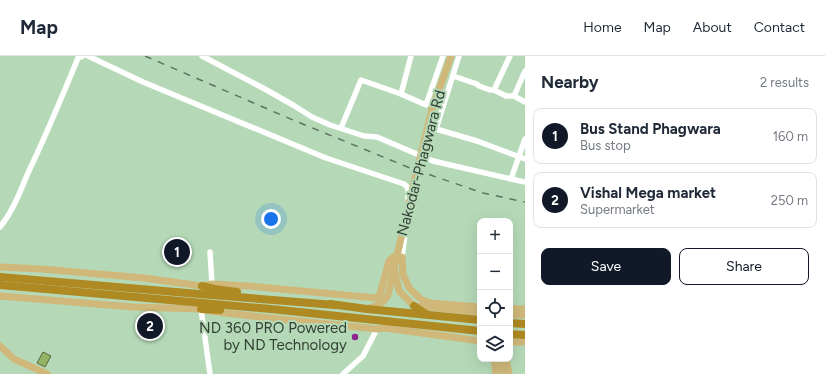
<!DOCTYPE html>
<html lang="en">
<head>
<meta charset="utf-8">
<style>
  body { margin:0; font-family:Figtree,sans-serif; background:#f2f2f3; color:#1f2937 }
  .controls { position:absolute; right:12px; bottom:12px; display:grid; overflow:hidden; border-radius:8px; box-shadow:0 4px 16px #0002 }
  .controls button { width:36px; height:36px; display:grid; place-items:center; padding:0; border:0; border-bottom:1px solid #e0e1e3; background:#fff; color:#1f2937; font:20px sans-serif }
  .you { position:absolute; left:271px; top:163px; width:14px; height:14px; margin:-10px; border:3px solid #fff; border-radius:50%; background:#1a73e8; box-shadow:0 0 0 6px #1a73e833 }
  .badge { display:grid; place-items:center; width:26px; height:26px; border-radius:50%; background:#111827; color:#fff; font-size:13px; font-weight:700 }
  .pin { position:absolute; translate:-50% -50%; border:2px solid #fff; box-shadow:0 1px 4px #0006 }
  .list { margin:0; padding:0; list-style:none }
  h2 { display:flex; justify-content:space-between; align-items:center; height:52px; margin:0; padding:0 16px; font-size:17px }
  h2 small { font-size:13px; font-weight:400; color:#747a83 }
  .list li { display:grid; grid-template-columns:26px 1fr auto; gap:12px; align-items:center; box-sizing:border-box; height:56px; margin:0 8px 8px; padding:0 8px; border:1px solid #e0e1e3; border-radius:8px }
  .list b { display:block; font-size:15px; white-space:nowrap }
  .list p { margin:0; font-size:13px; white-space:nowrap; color:#747a83 }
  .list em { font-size:13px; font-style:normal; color:#747a83 }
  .actions { display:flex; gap:8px; padding:12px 16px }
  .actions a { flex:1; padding:9px 0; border:1px solid #111827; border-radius:8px; text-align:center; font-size:14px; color:#111827 }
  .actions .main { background:#111827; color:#fff }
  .icon { flex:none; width:22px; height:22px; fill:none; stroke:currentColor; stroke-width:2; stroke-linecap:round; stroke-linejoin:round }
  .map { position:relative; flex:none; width:525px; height:318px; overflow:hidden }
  header { display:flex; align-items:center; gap:24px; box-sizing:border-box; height:56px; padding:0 20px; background:#fff; border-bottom:1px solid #e0e1e3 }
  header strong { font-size:19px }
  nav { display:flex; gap:22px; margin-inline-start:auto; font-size:14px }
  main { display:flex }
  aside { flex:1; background:#fff }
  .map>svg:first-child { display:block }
  .building { fill:#93b364; stroke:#576740 }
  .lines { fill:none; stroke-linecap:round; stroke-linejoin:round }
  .minor { stroke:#fff; stroke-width:5.5 }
  .major { stroke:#cfb87a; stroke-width:7 }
  .highway { stroke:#af8921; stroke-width:8 }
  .rail { stroke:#5e7460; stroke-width:1.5; stroke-dasharray:7 7; stroke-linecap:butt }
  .poi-dot { fill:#8b268e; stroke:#b5d9b7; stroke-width:1.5 }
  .labels { text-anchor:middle; stroke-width:4; stroke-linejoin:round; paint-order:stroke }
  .street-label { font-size:15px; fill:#314033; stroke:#b5d9b7 }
  .poi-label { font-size:15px; fill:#314033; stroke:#b5d9b7; text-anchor:end }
</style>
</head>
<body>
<header>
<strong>Map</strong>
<nav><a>Home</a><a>Map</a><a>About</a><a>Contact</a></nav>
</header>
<main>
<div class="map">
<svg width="525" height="318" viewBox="0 0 525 318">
  <rect width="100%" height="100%" fill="#b5d9b7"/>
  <path class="building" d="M43,296L51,300L45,311L37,307Z"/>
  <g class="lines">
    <g class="minor">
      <path d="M88,0L143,26L326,102L404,128L408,132V143"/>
      <path d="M202,0L263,32L293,49L312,61L330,69L364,80L377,81L433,105L511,123L525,83"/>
      <path d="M411,0L401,38L426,49L443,0"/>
      <path d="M459,0L436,73L477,85L525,103"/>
      <path d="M453,20L477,28L479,30L490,34H494L506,40H514L525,46"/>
      <path d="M494,34L510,0"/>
      <path d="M514,40L525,15"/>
      <path d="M341,72L361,24L401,38"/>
      <path d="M511,123L525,126"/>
      <path d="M0,171C13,155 20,136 28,117C46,79 62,41 78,2L83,0"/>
      <path d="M210,196L212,228"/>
      <path d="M402,201L405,178"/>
      <path d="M201,253L210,318"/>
      <path d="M343,318L363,300L377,273"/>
    </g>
    <g class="major">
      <path d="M0,211L42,213L144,222L202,230L212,228L249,230L376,242L380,238L389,205L393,201H402L403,219L410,233L422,244L431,247L480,251"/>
      <path d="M395,216L399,235L414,250L480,256"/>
      <path d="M0,240L133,251L201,253L217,256L270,262L377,273L385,272L480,285"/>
      <path d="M367,253C376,250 383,248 388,239L411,139L432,53L451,0"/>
      <path d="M510,253H525"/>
      <path d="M510,259H525"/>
      <path d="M510,286H525"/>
      <path d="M0,290L14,303L47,318"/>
      <path d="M494,303L496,318"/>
      <path d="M501,303L503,318"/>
      <path d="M506,303L509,318"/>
    </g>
    <g class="highway">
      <path d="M0,221L199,238L335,249"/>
      <path d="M0,229L271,253L480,275"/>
      <path d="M202,230L214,233L237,236"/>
      <path d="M330,248L367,253L480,264"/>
      <path d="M414,250L426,258"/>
      <path d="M201,253L220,254"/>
      <path d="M510,267L525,268"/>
      <path d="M510,278L525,279"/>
    </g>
    <path class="rail" d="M145,0L293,64L410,112L483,137L525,146"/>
  </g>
  <circle class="poi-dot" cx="355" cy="281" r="4"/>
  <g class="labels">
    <g class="street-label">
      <text transform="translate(421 107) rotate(-75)" y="5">Nakodar-Phagwara Rd</text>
    </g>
    <g class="poi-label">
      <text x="347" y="277">ND 360 PRO Powered<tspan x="347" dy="17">by ND Technology</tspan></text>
    </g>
  </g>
</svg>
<div class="controls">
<button>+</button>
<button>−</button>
<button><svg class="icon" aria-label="locate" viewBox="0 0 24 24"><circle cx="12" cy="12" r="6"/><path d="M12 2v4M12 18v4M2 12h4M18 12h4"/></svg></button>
<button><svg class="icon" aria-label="layers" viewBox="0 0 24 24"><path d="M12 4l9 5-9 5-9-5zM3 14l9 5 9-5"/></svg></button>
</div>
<div class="you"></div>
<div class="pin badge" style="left:177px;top:196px">1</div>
<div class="pin badge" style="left:150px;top:270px">2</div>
</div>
<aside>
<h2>Nearby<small>2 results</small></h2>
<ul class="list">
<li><span class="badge">1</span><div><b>Bus Stand Phagwara</b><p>Bus stop</p></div><em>160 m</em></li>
<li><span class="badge">2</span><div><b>Vishal Mega market</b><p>Supermarket</p></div><em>250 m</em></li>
</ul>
<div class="actions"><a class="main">Save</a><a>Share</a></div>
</aside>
</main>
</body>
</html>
